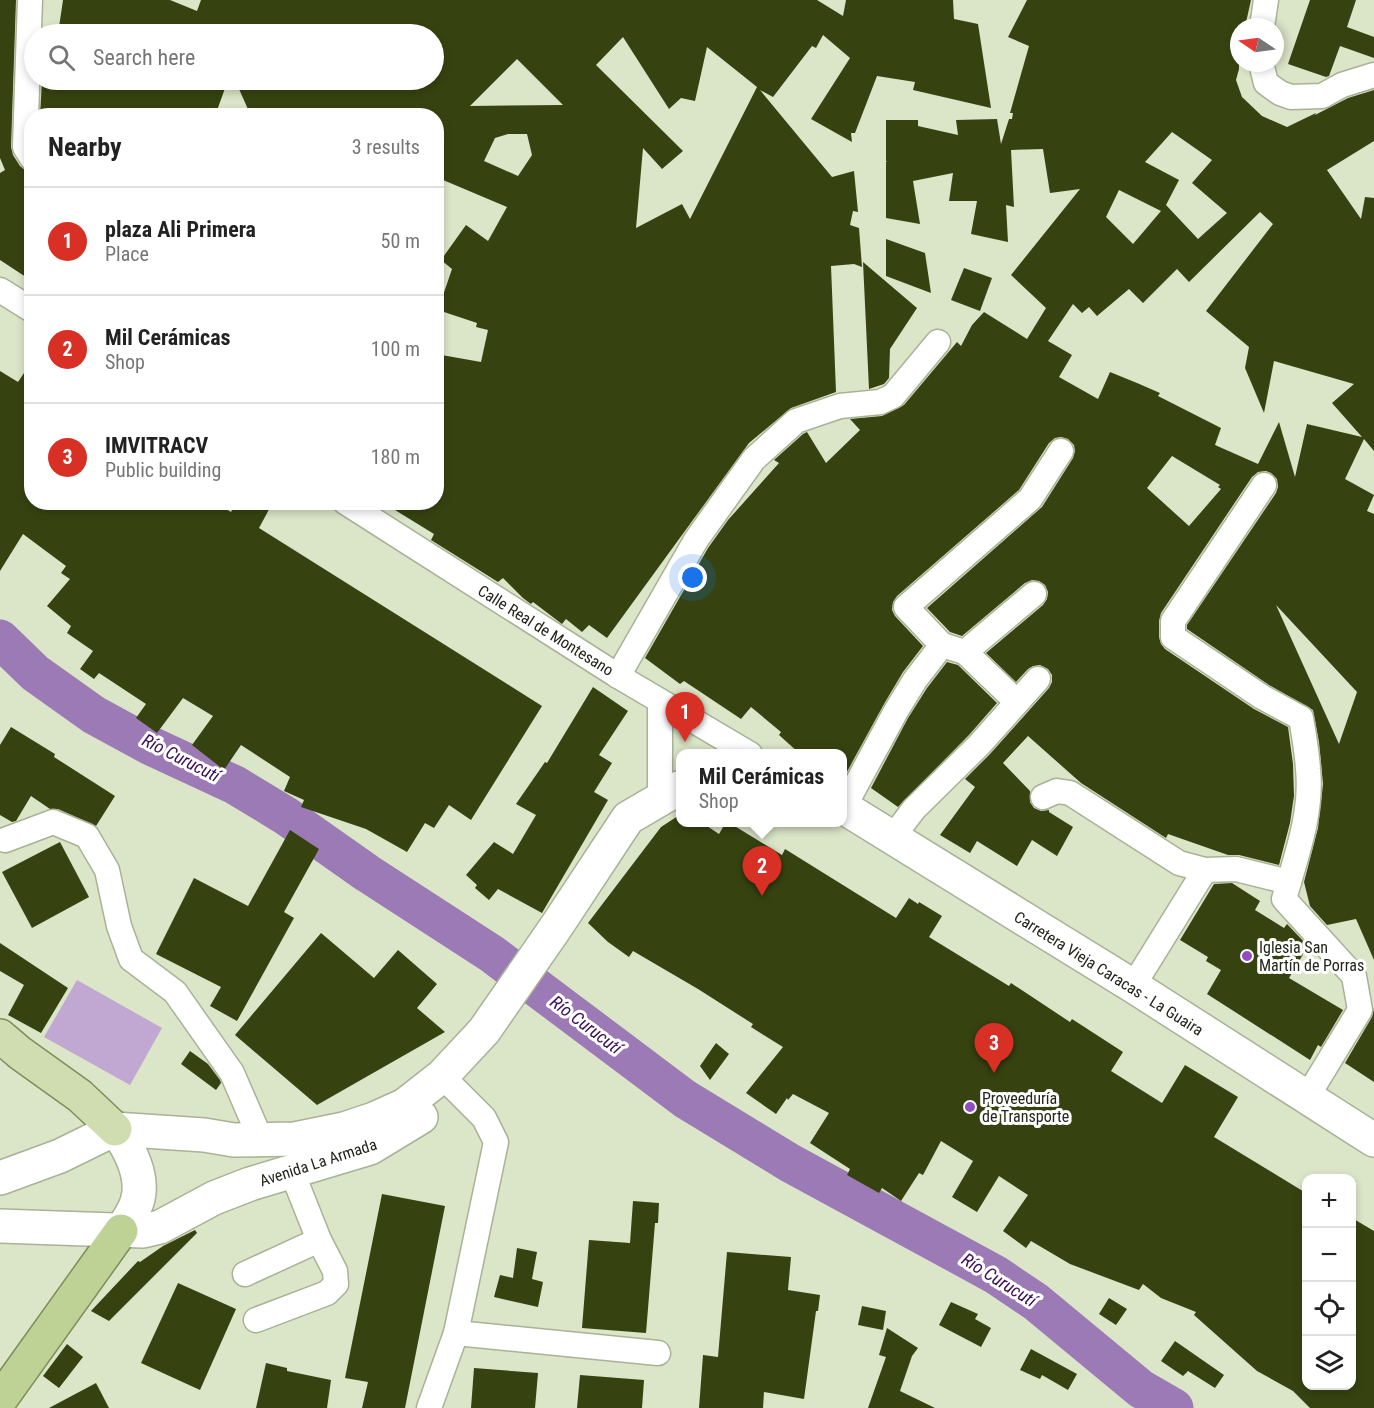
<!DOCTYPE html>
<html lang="en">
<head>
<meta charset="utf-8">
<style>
  body { margin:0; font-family:"Roboto Condensed",sans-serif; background:#f6f6f6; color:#222 }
  .controls { position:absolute; right:18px; bottom:18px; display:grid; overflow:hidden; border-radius:12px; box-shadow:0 3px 9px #0003 }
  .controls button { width:54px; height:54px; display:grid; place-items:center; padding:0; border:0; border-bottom:2px solid #e0e0e0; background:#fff; color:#222; font:30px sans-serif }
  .compass { position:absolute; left:1230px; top:18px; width:54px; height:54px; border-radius:50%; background:#fff; box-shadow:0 3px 9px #0003; rotate:283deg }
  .you { position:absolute; left:693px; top:578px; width:21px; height:21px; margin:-15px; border:4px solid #fff; border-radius:50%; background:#1a73e8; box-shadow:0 0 0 9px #1a73e833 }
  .badge { display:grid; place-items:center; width:39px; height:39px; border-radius:50%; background:#d93025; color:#fff; font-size:20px; font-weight:700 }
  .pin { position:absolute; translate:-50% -50px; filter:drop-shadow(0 2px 3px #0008) }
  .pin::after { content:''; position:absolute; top:32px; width:21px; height:18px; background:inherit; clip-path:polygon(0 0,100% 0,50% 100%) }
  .popup { position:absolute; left:676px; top:749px; width:171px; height:78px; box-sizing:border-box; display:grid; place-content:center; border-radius:12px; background:#fff; filter:drop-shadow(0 2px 4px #0005); font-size:20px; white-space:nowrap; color:#767676 }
  .popup b { font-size:22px; color:#222 }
  .popup::after { content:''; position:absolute; left:50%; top:100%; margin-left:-12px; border:12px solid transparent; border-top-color:#fff }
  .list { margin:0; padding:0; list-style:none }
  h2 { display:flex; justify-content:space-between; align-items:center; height:78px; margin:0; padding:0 24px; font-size:26px }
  h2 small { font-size:20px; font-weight:400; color:#767676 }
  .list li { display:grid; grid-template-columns:39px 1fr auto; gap:18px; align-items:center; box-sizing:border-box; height:108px; padding:0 24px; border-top:2px solid #e0e0e0 }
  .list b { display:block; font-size:22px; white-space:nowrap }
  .list p { margin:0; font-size:20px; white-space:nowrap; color:#767676 }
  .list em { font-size:20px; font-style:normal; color:#767676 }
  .icon { flex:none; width:33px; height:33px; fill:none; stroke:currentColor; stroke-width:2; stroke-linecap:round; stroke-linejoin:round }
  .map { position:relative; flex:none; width:1374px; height:1408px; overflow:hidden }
  .search { position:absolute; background:#fff; box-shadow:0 3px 9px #0003; left:24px; top:24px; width:420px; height:66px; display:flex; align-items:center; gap:15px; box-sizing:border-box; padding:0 21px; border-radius:33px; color:#767676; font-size:22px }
  .panel { position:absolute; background:#fff; box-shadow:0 3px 9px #0003; left:24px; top:108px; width:420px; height:402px; border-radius:24px }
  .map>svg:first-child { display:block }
  .green { fill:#c0a8d2 }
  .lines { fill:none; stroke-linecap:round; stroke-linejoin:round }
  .river { stroke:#9c7ab5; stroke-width:39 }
  .building { fill:#364310; fill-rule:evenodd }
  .minor-casing { stroke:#a8b296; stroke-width:27 }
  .secondary-casing { stroke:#a8b296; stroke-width:36 }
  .primary-casing { stroke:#7e8e59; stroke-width:36 }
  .trunk-casing { stroke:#7e8e59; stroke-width:36 }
  .minor { stroke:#fff; stroke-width:24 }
  .secondary { stroke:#fff; stroke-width:33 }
  .primary { stroke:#cfddb0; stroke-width:33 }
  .trunk { stroke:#bfd296; stroke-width:33 }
  .poi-dot { fill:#934cc0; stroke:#fff; stroke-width:2 }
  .labels { text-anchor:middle; stroke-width:6; stroke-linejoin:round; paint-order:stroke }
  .street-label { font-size:16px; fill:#22251a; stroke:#fff }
  .poi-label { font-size:16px; fill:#22251a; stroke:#fff; text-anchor:start }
  .water-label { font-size:18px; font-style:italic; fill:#3e0f58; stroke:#fff }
</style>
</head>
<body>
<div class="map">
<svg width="1374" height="1408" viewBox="0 0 1374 1408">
  <rect width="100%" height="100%" fill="#dbe5c8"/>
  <path class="green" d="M77,980L162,1028L130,1085L44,1037Z"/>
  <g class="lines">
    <path class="river" d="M0,639L35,673L94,715L151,746L235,785L286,816L367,873L492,954L685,1099L790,1163L996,1275L1036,1302L1141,1389L1174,1408"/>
  </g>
  <g class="building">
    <path d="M0,0H16L11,147L13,155L20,166L25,170L32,172V281L0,260V173L5,170L0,158Z"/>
    <path d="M63,0H170L197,11L201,0H817L843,16L846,0H953L954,19L978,24L991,108L913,90L915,82L877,76L855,133H851L852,142L811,119L850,58L823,35L816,48L812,46L773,97L760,90L832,177L854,171L858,212L853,211L850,225L859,228L862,267L854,264L831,266L836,392L791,408L749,443L607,638L589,625L582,632L566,619L562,624L533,602L531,604L523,598L503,578L498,582L431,540L434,534L382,502H436V354L481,362L488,330L476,327L477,323L438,310L452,269L441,260L466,225L488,241L507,207L436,177V116H251L235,80H346L357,86L362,80H434V34H58ZM623,37L669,109L681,98L695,101L707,47L757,87L690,219L682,204L636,228L643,148L662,169L683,151L596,65ZM517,59L563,105L470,106ZM508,134H527L532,155L518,176L484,161L495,138Z"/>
    <path d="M1027,0H1251L1245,27H1239V69L1236,80L1242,97L1262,116L1287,127L1316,113L1315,115L1348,98L1374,90V141L1327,170L1361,219L1365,197L1374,198V451L1364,439L1345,479L1374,495L1367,511L1374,514V960L1356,919L1327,925L1310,906L1304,882L1318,828L1323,784L1319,742L1313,710L1269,685L1187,629V625L1276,493L1278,487L1277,479L1271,473L1266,471L1258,472L1252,477L1161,613L1159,621V637L1161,644L1165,649L1254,709L1288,727L1293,764L1294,796L1290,823L1279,865L1239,855H1228L1168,834L1166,838L1081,783L1028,736L1003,763L1030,791V802L1034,808L1041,811L1049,810V812L1073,827L1057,856L1032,840L1017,866L977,841L970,853L940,835L975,787L965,779L990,754L1049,688L1052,682V675L1048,669L1040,665L1033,666L1028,669L1016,682L986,653L1043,605L1047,599L1048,592L1045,585L1039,581L1032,580L1025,583L962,636L950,632L927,608L1042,507L1073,458L1075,451L1074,445L1068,439L1061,437L1055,438L1049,443L1019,490L897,596L893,602L892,610L895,616L923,646L903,672L884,704L843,779V753H799L779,735L781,732L751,707L741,719L684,681L680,684L645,658L708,548L728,520L779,463L774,460L803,434L807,432L826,463L860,430L850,419L882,416L904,405L957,342L961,346L972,325L984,312L1027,339L1046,308L1011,275L1080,189L1050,193L1043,149L1011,150L1014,207L1006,205L1008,242L971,234L977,201H949L953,173L913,181L920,224L886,218V162H887L886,161V120H918V126L958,135L956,120L997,119L1001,144L1009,119H1012L1013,113H1010L1029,46L1008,37ZM1172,132L1212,160L1192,183L1227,213L1198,239L1166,205L1179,180L1145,162ZM1119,190L1161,211L1133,244L1106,217ZM1260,212L1273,224L1206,311L1249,347L1245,368L1264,413L1274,361L1354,384L1332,403L1362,437L1307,424L1295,477L1279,422L1258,464L1215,445L1221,428L1158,396L1160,393L1137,383L1110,372L1098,399L1059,377L1072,355L1048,341L1073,304L1082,313L1089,307L1097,316L1129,289L1143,303L1177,269L1189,282ZM1172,456L1220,485L1218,487L1221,489L1189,526L1147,488ZM1276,605L1357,692L1339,744Z"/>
    <path d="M1310,0H1356L1347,27L1374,37V58L1340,46L1329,76L1326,77L1288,64Z"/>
    <path d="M42,80H228L215,116H40Z"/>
    <path d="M886,239L925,253L931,293L886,276Z"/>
    <path d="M863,262L917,308L890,349L889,378L884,384L869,389Z"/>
    <path d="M964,268L992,278L980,311L951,300Z"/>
    <path d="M32,361V502H214L231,512L236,502H273L259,528L542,706L471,820L449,805L434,828L425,823L407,852L366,829L301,807L304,800L284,791L290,777L241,745L224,770L192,745L213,716L183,698L157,733L136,718L146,704L99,673L94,679L80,669L93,651L67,633L71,626L47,606L70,579L61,573L66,566L23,534L0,571V371L18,382Z"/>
    <path d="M947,662L958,665L997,703L969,735L898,807L871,788L908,718L927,688Z"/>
    <path d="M593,687L628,711L599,755L612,763L594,792L608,800L542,913L498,889L489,900L475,888L477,885L466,875L494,842L513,854L536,815L516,804L545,762L547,763Z"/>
    <path d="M11,727L55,754L54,757L115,796L96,826L58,809H50L31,796L16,821L12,822L0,815V745Z"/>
    <path d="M681,814V822H701L719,834L726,822H728L782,855L785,849L896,918L909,898L918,904L919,902L942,916L929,937L1009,986L1011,983L1070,1022L1072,1019L1123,1052L1111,1071L1162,1103L1185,1065L1238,1097L1214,1137L1306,1193V1386H1352V1218L1374,1231V1408H1310L1293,1391L1257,1371L1194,1315L1196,1312L1161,1298L1143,1284L1139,1290L1070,1264L1031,1241L1026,1248L1003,1231L1028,1195L999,1176L977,1212L952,1197L973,1161L941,1141L923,1175L919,1173L901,1201L882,1188L879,1193L847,1175L850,1169L810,1143L829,1113L793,1094L788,1100L787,1098L776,1114L746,1093L783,1047L751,1027L753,1024L698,989L633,951L629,957L608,942L588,923L661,827Z"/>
    <path d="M290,830L319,849L284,912L294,918L237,1021L210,1006L221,987L156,954L194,878L248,906Z"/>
    <path d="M60,842L89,897L32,928L2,872Z"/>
    <path d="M1232,883L1260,901L1255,910L1284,928L1287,924L1308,946L1289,978L1343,1010L1321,1047L1318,1045L1310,1060L1207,994L1221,970L1206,961L1208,957L1180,940L1214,884Z"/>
    <path d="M321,933L374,978L398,950L437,984L417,1008L445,1032L317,1105L235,1035Z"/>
    <path d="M0,943L68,988L41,1033L8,1015L24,985L0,971Z"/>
    <path d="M1374,1008V1082L1345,1063L1372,1017Z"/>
    <path d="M716,1043L729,1054L710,1080L700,1066Z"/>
    <path d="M190,1051L208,1064L220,1080L221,1083L216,1090L181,1064Z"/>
    <path d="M382,1194L445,1206L405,1408H362L368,1382L345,1378Z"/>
    <path d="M633,1201L659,1203L658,1223H655L646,1333L582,1328L589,1240L630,1243Z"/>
    <path d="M195,1230L197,1233L109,1321L91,1311L138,1261L140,1262L163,1246Z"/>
    <path d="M517,1248L537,1252L532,1279L543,1282L538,1307L494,1297L500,1275L513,1278Z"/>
    <path d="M727,1252L791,1257L788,1290L820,1295L818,1311H816L804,1399L764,1392L763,1408H699L703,1355L718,1357Z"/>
    <path d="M178,1283L236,1309L200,1390L141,1363Z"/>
    <path d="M1109,1298L1127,1309L1116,1325L1099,1314Z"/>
    <path d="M951,1302L978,1314L975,1319L991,1328L981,1347L939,1325Z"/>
    <path d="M862,1306L886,1311L883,1330L858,1325Z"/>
    <path d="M887,1328L918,1348L912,1356L900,1391L935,1408H868L886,1357L879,1355Z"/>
    <path d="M1175,1341L1224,1375L1215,1388L1188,1371L1183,1376L1161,1361Z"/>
    <path d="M67,1344L83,1357L59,1388L43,1376Z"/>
    <path d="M1031,1349L1077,1374L1068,1390L1042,1375L1040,1379L1020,1370Z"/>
    <path d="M266,1363L287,1368V1371L331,1380L327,1408H256Z"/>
    <path d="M474,1368L538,1373L535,1408H471Z"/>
    <path d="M580,1375L644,1380L642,1408H577Z"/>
    <path d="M96,1383L109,1408H49Z"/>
  </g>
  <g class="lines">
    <defs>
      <g id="minor">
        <path d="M30,0L25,147L32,158"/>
        <path d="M1262,27L1266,0"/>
        <path d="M1261,63L1266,83L1280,93L1291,97L1322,96L1342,85L1374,75"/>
        <path d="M0,290L32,310"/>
        <path d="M1264,485L1173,621V637L1262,697L1301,718C1304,735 1307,752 1308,769C1312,807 1300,845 1289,882"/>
        <path d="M345,502L618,676L750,754"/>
        <path d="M942,645L965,652L1034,594"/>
        <path d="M965,652L1017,702"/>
        <path d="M618,676L696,540L754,459L796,421L840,406L880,402L893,396L938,342"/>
        <path d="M1043,797L1057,791L1070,793L1179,863L1205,870L1236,869L1289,882L1284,899L1354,976L1360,1010L1307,1097"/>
        <path d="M660,800V701"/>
        <path d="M844,807L896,711L915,680L942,645L906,607L1030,499L1061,451"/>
        <path d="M892,838L914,809L979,745L1038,679"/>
        <path d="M5,840L53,822L87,836L107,870L119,926L131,959L175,992L232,1073L261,1140"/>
        <path d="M1133,986L1205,870"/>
        <path d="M245,1274L319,1240"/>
        <path d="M256,1320L327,1293L336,1284L335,1271L319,1240L292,1172"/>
        <path d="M456,1333L658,1353"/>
        <path d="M429,1408L456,1333L496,1142L484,1118L442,1076"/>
      </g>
      <g id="secondary">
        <path d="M843,807L1133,986L1374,1140"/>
        <path d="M115,1129C130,1148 145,1178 137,1202C134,1212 127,1222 121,1231"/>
        <path d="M0,1178L60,1156L115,1129L204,1135L234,1140L295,1139L344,1129L374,1119L405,1105L442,1076L484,1031L556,927L628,818L681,787"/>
        <path d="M0,1226L143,1231L160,1227L214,1198L250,1184L370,1148L421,1117"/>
      </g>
      <path id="primary" d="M0,1036L20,1053L80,1096L115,1129"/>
      <path id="trunk" d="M0,1400L121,1231"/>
    </defs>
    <use href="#minor" class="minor-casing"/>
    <use href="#secondary" class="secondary-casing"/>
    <use href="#primary" class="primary-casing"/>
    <use href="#trunk" class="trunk-casing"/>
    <use href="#minor" class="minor"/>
    <use href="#secondary" class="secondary"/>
    <use href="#primary" class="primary"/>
    <use href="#trunk" class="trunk"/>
  </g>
  <g class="poi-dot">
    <circle cx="1247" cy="956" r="6"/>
    <circle cx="970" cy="1107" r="6"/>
  </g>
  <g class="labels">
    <g class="street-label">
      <text transform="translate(546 630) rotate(32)" y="6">Calle Real de Montesano</text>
      <text transform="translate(1109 973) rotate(32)" y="6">Carretera Vieja Caracas - La Guaira</text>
      <text transform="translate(318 1162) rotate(-18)" y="6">Avenida La Armada</text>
    </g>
    <g class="poi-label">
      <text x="1259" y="953">Iglesia San<tspan x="1259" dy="18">Martín de Porras</tspan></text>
      <text x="982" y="1104">Proveeduría<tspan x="982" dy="18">de Transporte</tspan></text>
    </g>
    <g class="water-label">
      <text transform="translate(181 758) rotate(27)" y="6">Río Curucutí</text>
      <text transform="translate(586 1025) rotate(37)" y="6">Río Curucutí</text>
      <text transform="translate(999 1280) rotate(32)" y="6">Río Curucutí</text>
    </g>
  </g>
</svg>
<div class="controls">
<button>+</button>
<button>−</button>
<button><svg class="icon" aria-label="locate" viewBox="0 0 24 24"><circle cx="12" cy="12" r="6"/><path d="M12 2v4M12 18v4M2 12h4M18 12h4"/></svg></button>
<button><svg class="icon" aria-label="layers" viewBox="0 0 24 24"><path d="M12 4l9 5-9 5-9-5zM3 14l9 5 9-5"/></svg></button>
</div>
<svg class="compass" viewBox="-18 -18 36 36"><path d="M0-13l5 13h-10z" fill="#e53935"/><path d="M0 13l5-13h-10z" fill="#767676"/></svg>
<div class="you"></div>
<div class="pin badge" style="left:685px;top:742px">1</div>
<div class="pin badge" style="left:762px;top:896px">2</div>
<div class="popup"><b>Mil Cerámicas</b>Shop</div>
<div class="pin badge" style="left:994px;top:1073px">3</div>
<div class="search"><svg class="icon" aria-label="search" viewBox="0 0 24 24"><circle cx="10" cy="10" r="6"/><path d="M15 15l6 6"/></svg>Search here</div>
<section class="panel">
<h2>Nearby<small>3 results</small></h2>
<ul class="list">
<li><span class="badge">1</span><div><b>plaza Ali Primera</b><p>Place</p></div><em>50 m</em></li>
<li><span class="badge">2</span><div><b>Mil Cerámicas</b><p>Shop</p></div><em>100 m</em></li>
<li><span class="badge">3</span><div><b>IMVITRACV</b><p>Public building</p></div><em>180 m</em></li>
</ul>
</section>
</div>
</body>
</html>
